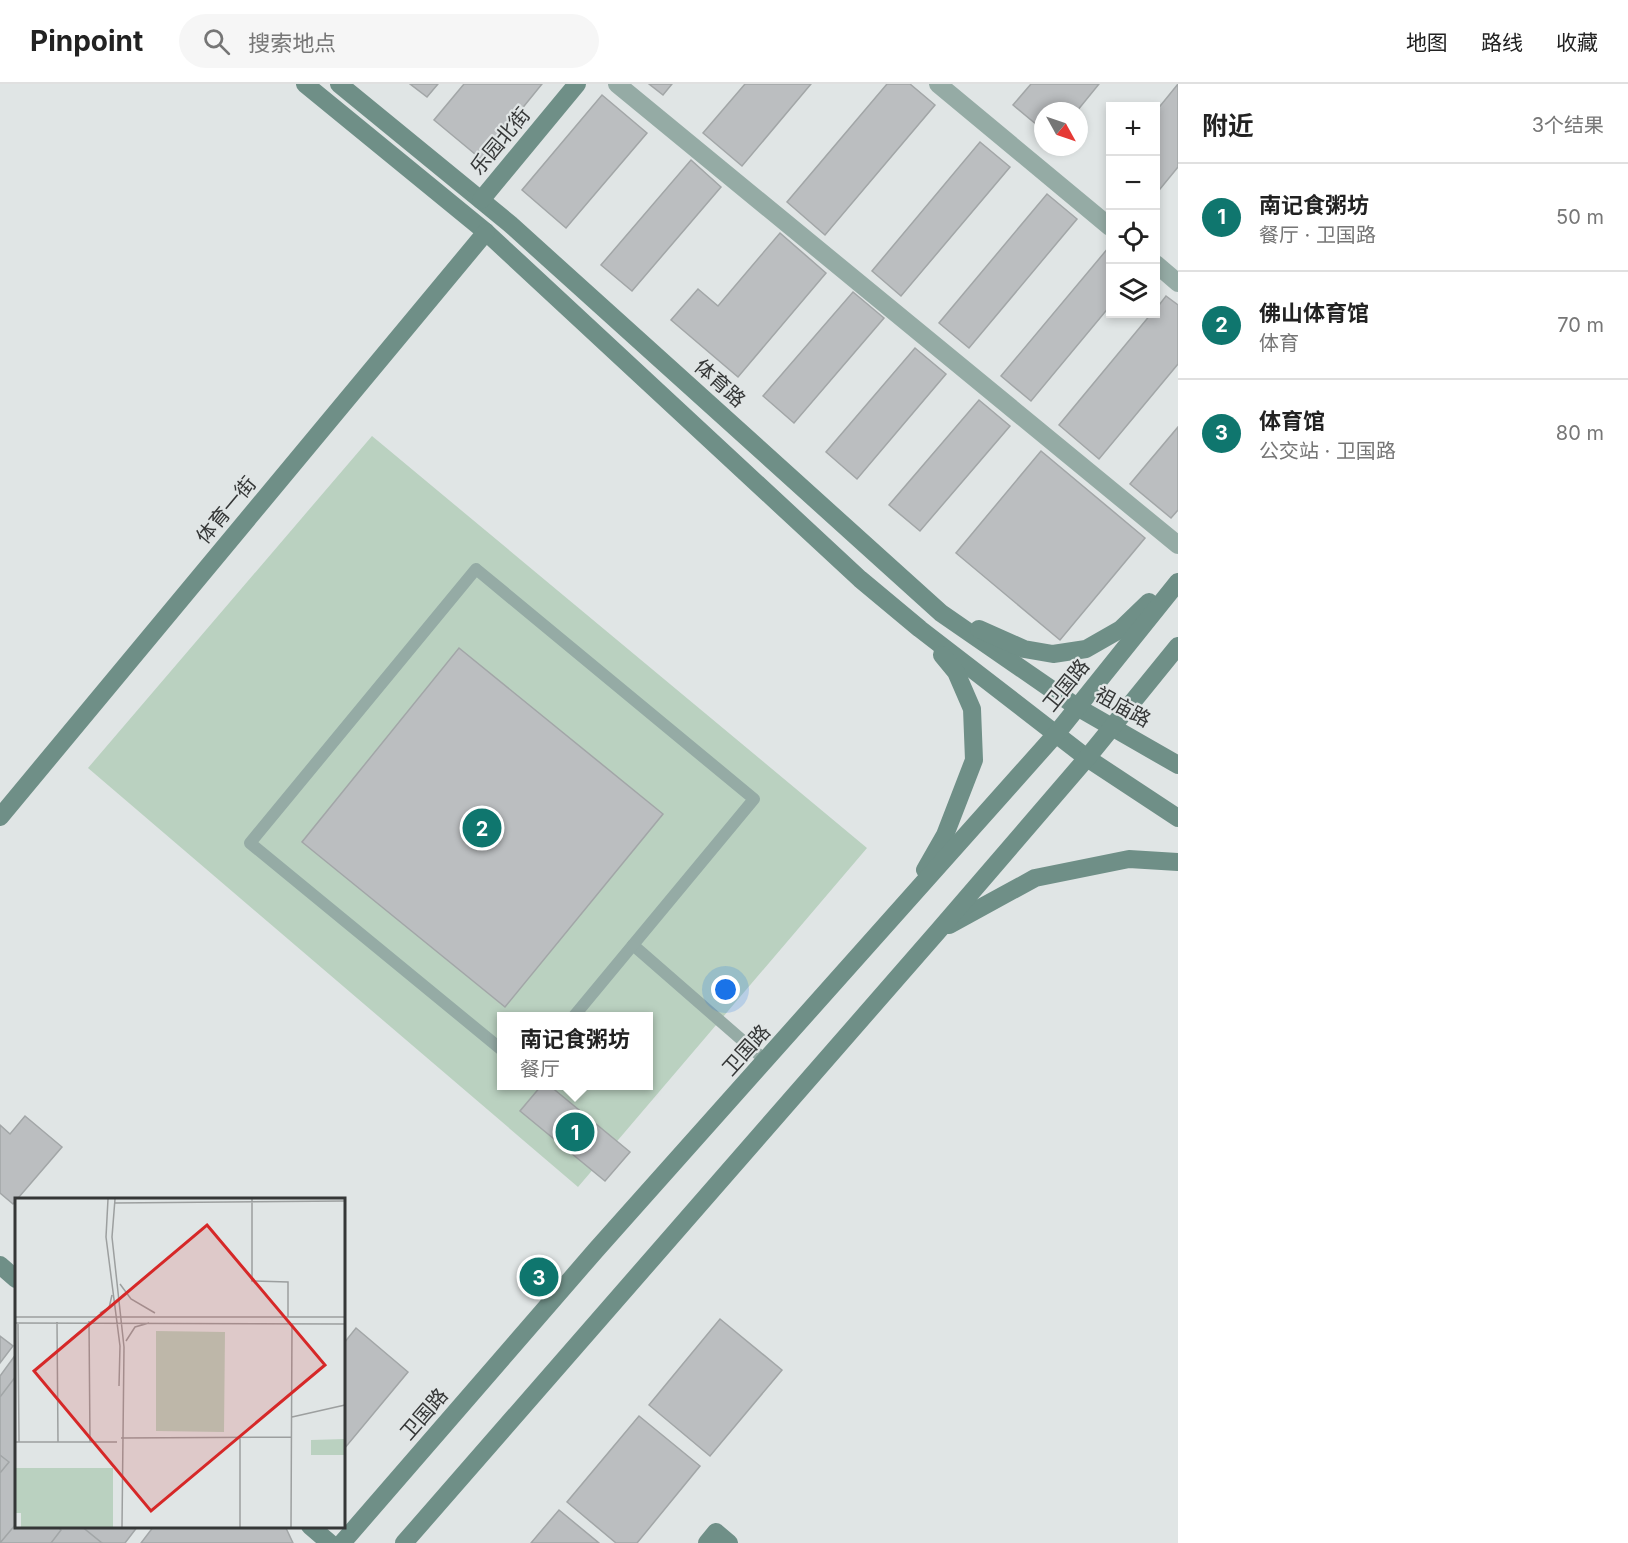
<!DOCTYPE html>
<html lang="zh">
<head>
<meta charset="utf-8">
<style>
  body { margin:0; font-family:Inter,"Noto Sans SC",sans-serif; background:#f6f6f6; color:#222 }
  .controls { position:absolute; right:18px; top:18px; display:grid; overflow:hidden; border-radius:0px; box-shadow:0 3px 9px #0003 }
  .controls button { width:54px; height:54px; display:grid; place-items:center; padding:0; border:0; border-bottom:2px solid #e0e0e0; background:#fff; color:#222; font:30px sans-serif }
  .compass { position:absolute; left:1034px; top:18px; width:54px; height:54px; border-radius:50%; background:#fff; box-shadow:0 3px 9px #0003; rotate:130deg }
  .you { position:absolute; left:726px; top:906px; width:21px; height:21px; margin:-15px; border:4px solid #fff; border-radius:50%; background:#1a73e8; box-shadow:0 0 0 9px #1a73e833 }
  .badge { display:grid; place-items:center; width:39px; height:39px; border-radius:50%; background:#0f766e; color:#fff; font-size:20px; font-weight:700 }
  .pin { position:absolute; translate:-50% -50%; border:3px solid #fff; box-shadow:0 2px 6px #0006 }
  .popup { position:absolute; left:497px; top:928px; width:156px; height:78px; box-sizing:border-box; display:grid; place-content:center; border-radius:0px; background:#fff; filter:drop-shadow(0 2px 4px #0005); font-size:20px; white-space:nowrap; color:#767676 }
  .popup b { font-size:22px; color:#222 }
  .popup::after { content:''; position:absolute; left:50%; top:100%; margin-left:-12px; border:12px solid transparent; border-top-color:#fff }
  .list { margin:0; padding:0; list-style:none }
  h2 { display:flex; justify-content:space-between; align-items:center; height:78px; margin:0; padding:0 24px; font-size:26px }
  h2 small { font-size:20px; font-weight:400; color:#767676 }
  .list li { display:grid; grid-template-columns:39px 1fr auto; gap:18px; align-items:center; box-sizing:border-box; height:108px; padding:0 24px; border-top:2px solid #e0e0e0 }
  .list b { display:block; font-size:22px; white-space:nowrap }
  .list p { margin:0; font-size:20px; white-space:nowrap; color:#767676 }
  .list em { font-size:20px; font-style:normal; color:#767676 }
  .icon { flex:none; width:33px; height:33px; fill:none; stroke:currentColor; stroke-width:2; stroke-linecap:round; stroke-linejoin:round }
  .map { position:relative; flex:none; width:1178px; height:1459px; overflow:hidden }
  header { display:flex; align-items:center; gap:36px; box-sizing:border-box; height:84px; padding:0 30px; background:#fff; border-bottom:2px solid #e0e0e0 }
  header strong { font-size:28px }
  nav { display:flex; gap:33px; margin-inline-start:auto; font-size:21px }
  .search { width:420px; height:54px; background:#f6f6f6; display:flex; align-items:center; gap:15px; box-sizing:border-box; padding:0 21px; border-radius:33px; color:#767676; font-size:22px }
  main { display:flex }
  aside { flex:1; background:#fff }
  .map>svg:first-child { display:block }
  .green { fill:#bad1c0; fill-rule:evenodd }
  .building { fill:#bbbec0; stroke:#a2a6a7; stroke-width:1.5 }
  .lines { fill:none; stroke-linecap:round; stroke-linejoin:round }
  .lane { stroke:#95aba5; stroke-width:12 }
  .street { stroke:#95aba5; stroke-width:18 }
  .secondary { stroke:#6f8f87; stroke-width:18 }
  .labels { text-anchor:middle; stroke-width:4.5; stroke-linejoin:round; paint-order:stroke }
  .street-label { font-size:20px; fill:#353737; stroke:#e0e5e5 }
  .inset-road { fill:none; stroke:#9c9f9f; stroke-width:1.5 }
  .view { fill:#d62828; fill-opacity:0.15; stroke:#d62828; stroke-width:3 }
  .inset-edge { fill:none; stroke:#353737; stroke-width:3 }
</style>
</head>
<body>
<header>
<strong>Pinpoint</strong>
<div class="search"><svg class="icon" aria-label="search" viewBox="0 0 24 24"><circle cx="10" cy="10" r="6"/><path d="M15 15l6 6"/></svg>搜索地点</div>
<nav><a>地图</a><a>路线</a><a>收藏</a></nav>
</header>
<main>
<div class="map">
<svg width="1178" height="1459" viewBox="0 0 1178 1459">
  <rect width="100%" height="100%" fill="#e0e5e5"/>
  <path class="green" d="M372,352L867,764L578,1103L88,684ZM502,932H648V1002H502Z"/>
  <g class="building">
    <path d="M410,0H438L427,13Z"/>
    <path d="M464,0H542L481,75L434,36Z"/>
    <path d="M649,0H672L663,11Z"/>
    <path d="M745,0H811L742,82L703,49Z"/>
    <path d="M887,0H910L935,21L825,151L787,118Z"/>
    <path d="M1031,0H1099L1077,27H1043V46L1013,21Z"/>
    <path d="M1178,0V83L1156,110V27Z"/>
    <path d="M602,11L647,49L566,144L522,106Z"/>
    <path d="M980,58L1010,83L901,212L872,187Z"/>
    <path d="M691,76L721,103L632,207L601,181Z"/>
    <path d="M1047,110L1077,135L969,264L939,239Z"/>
    <path d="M780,149L826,189L738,293L671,236L698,205L718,222Z"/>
    <path d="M1109,163L1110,222L1031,317L1001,292Z"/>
    <path d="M853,208L884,234L794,339L763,312Z"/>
    <path d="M1166,212L1178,221V280L1099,375L1059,341L1151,230H1156V225Z"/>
    <path d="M915,264L946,290L857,395L826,368Z"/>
    <path d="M979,316L1010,342L920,447L889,421Z"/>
    <path d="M1178,343V426L1171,434L1130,400Z"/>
    <path d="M1041,367L1145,454L1060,556L956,469Z"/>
    <path d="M459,564L663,730L505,923L302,758Z"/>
    <path d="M541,1002H550L630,1068L605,1097L520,1027Z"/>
    <path d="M25,1032L62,1063L13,1120L0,1109V1041L10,1050Z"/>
    <path d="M720,1235L782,1286L710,1372L649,1321Z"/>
    <path d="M356,1244L408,1288L344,1365V1259Z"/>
    <path d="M0,1252L13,1262L0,1279Z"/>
    <path d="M16,1270V1442H138L125,1459H0V1292Z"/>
    <path d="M16,1292V1440L0,1459V1389L9,1378L0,1371V1313Z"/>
    <path d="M639,1332L700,1382L637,1459H616L567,1418Z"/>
    <path d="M559,1426L599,1459H531Z"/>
    <path d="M57,1442H81L102,1459H51L61,1446Z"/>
    <path d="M154,1442H285L293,1459H141Z"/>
  </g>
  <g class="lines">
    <g class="lane">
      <path d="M633,861L766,977"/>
      <path d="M502,966L250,759L476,485L754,715L574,932"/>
    </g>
    <g class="street">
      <path d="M617,0L1178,461"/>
      <path d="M938,0L1110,143"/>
      <path d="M1156,180L1178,199"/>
    </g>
    <g class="secondary">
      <path d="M305,0L486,148L860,495L920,545L1087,674L1178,734"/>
      <path d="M339,0L510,140L941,529L1077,623L1178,681"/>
      <path d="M481,116L577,0"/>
      <path d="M979,545L1024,565L1053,570L1086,565L1121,545L1149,518"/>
      <path d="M0,733L486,148"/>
      <path d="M925,786L945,751L974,676L972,625L956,588L942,571"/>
      <path d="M949,841L1035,794L1129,775L1178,778"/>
      <path d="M0,1181L16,1195"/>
      <path d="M310,1442L330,1459"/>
      <path d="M342,1459L596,1166L1056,650L1178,498"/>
      <path d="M404,1459L939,846L1087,674L1178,562"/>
      <path d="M707,1459L716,1448L729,1459"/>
    </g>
  </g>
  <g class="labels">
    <g class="street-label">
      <text transform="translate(500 57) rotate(-50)" y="7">乐园北街</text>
      <text transform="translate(720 299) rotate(42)" y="7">体育路</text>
      <text transform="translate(226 426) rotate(-50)" y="7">体育一街</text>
      <text transform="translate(1066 601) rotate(-51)" y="7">卫国路</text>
      <text transform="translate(1123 623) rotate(29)" y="7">祖庙路</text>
      <text transform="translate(746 966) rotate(-48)" y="7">卫国路</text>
      <text transform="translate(424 1330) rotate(-49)" y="7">卫国路</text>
    </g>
  </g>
  <g transform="translate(15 1114)">
    <rect width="330" height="330" fill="#e0e5e5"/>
    <path d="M141,133L210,134L209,234L141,233ZM330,241V257H296V242ZM0,270H98V329H6V315H0Z" fill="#bad1c0"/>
    <path class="inset-road" d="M93,1L91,39L105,148L104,188M100,1L97,39L109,149L107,329M237,1V83L273,84V119M99,5L330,3M105,86L116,101L140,115M85,115L94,110L97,97M0,119H330M74,123L75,244M42,124L43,244M0,125L330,126M3,125L4,244M111,143L120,129L134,125M277,219L330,207M106,240L277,239M0,244H102M225,329V240M276,329L277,126"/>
    <path class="view" d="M192,27L310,167L136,313L19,173Z"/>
    <rect width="330" height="330" class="inset-edge"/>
  </g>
</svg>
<div class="controls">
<button>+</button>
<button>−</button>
<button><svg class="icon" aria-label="locate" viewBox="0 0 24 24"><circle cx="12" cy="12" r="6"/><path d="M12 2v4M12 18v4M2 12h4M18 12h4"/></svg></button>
<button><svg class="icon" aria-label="layers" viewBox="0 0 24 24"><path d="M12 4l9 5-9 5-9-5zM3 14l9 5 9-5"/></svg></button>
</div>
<svg class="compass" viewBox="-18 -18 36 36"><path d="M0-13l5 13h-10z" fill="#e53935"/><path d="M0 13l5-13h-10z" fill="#767676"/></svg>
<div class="you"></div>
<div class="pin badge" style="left:575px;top:1048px">1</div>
<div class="popup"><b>南记食粥坊</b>餐厅</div>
<div class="pin badge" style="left:482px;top:744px">2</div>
<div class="pin badge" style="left:539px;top:1193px">3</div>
</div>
<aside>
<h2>附近<small>3个结果</small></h2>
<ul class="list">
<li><span class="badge">1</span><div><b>南记食粥坊</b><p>餐厅 · 卫国路</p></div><em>50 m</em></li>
<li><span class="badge">2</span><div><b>佛山体育馆</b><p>体育</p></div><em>70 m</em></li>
<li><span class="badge">3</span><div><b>体育馆</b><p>公交站 · 卫国路</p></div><em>80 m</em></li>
</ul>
</aside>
</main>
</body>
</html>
